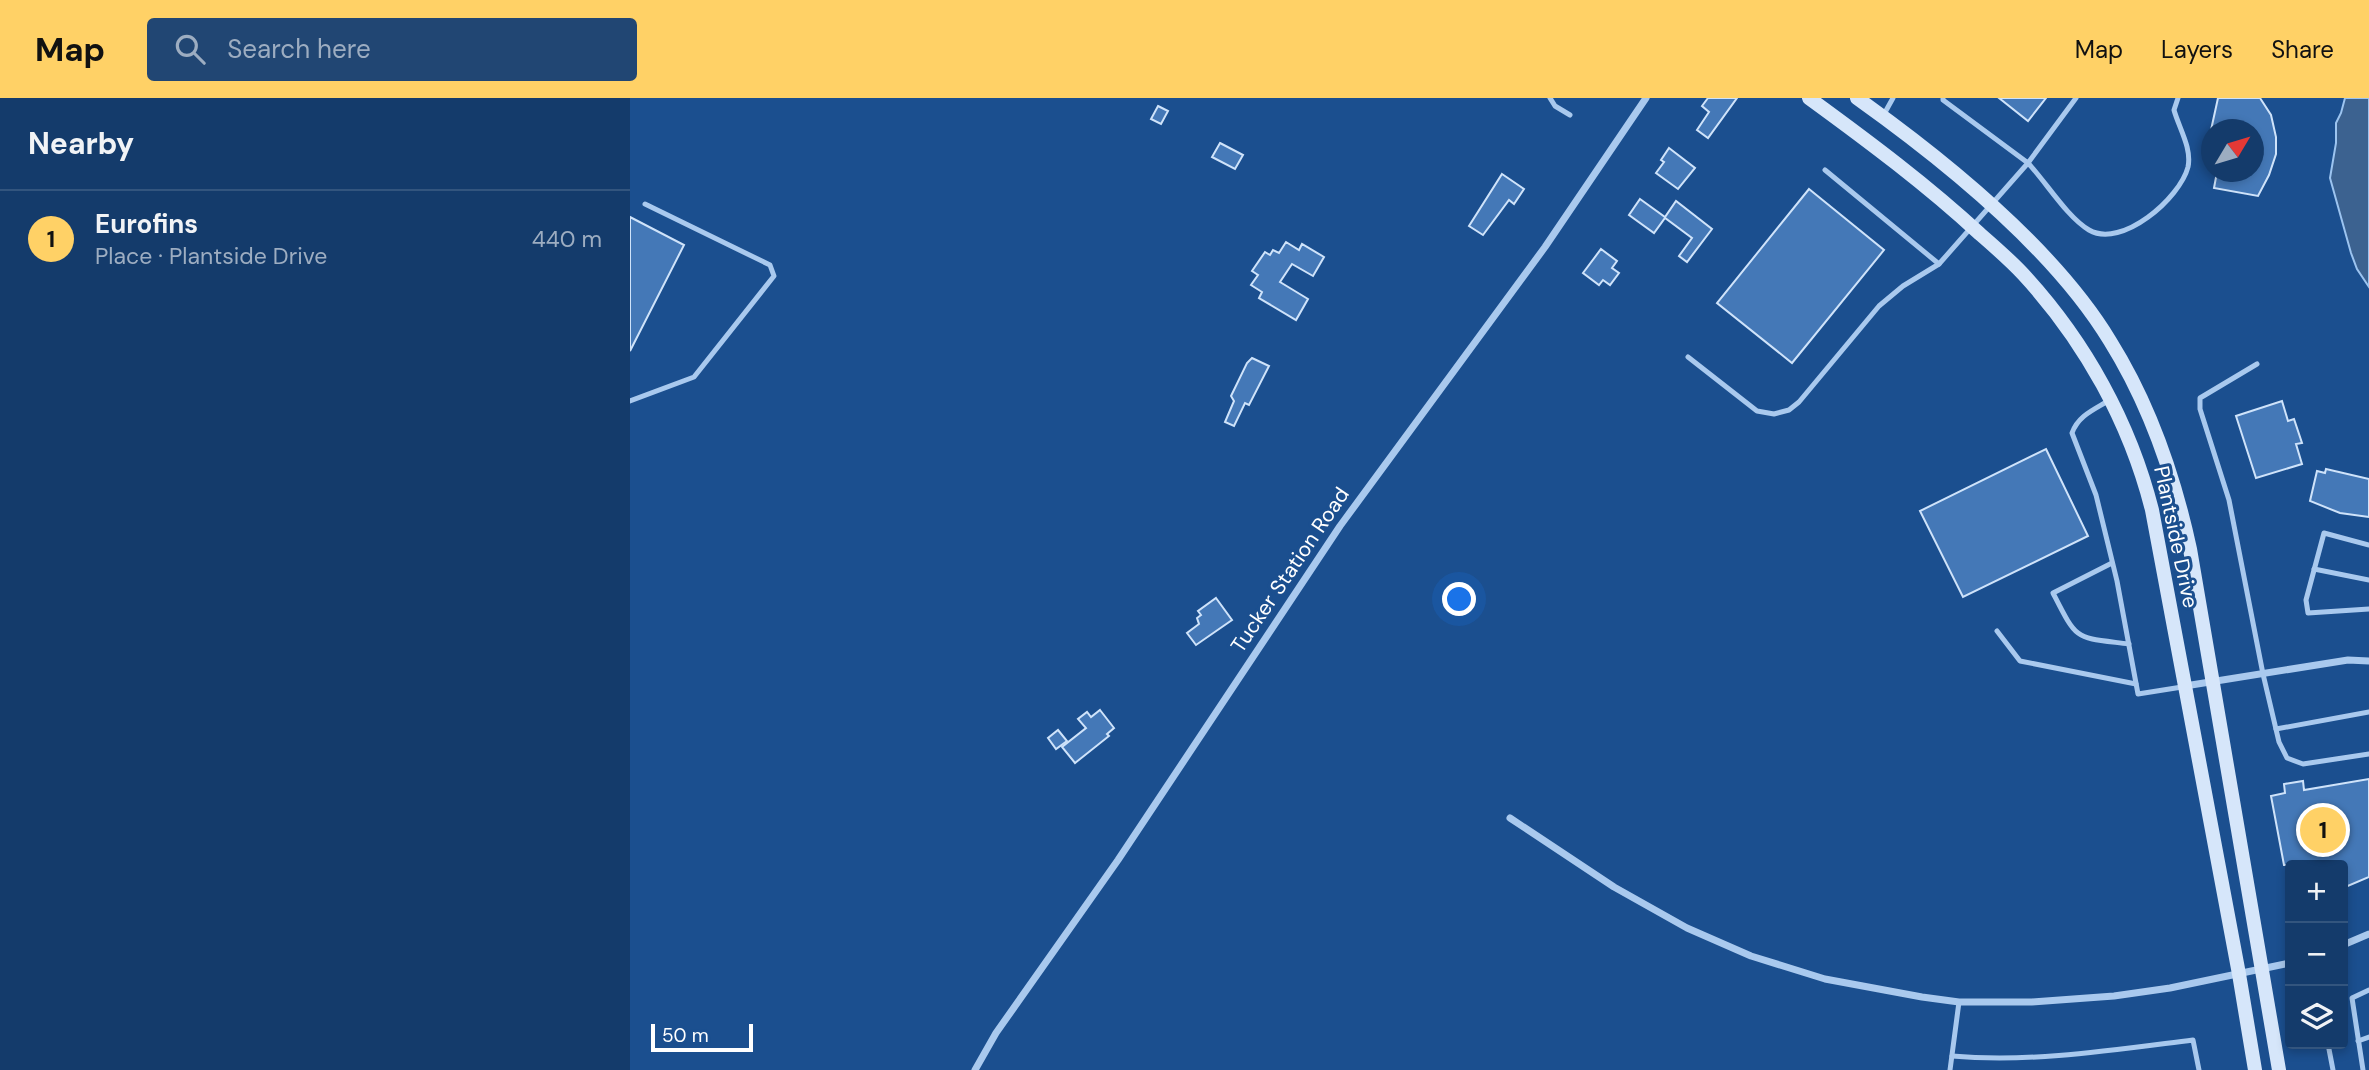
<!DOCTYPE html>
<html lang="en">
<head>
<meta charset="utf-8">
<style>
  body { margin:0; font-family:"DM Sans",sans-serif; background:#214673; color:#f1f3f6 }
  .controls { position:absolute; right:21px; bottom:21px; display:grid; overflow:hidden; border-radius:7px; box-shadow:0 4px 10px #0003 }
  .controls button { width:63px; height:63px; display:grid; place-items:center; padding:0; border:0; border-bottom:2px solid #33557e; background:#143b6b; color:#f1f3f6; font:35px sans-serif }
  .compass { position:absolute; left:1571px; top:21px; width:63px; height:63px; border-radius:50%; background:#143b6b; box-shadow:0 4px 10px #0003; rotate:52deg }
  .scale { position:absolute; left:21px; bottom:18px; width:102px; box-sizing:border-box; padding-left:7px; border:4px solid #fff; border-top:0; font-size:19px; line-height:24px; white-space:nowrap; color:#fff; -webkit-text-stroke:5px #1b4f8f; paint-order:stroke }
  .you { position:absolute; left:830px; top:502px; width:24px; height:24px; margin:-18px; border:5px solid #fff; border-radius:50%; background:#1a73e8; box-shadow:0 0 0 10px #1a73e833 }
  .badge { display:grid; place-items:center; width:46px; height:46px; border-radius:50%; background:#ffd166; color:#111; font-size:23px; font-weight:700 }
  .pin { position:absolute; translate:-50% -50%; border:4px solid #fff; box-shadow:0 2px 7px #0006 }
  .list { margin:0; padding:0; list-style:none }
  h2 { display:flex; justify-content:space-between; align-items:center; height:91px; margin:0; padding:0 28px; font-size:30px }
  h2 small { font-size:23px; font-weight:400; color:#9dadc1 }
  .list li { display:grid; grid-template-columns:46px 1fr auto; gap:21px; align-items:center; box-sizing:border-box; height:98px; padding:0 28px; border-top:2px solid #33557e }
  .list b { display:block; font-size:26px; white-space:nowrap }
  .list p { margin:0; font-size:23px; white-space:nowrap; color:#9dadc1 }
  .list em { font-size:23px; font-style:normal; color:#9dadc1 }
  .icon { flex:none; width:38px; height:38px; fill:none; stroke:currentColor; stroke-width:2; stroke-linecap:round; stroke-linejoin:round }
  .map { position:relative; flex:none; width:1739px; height:972px; overflow:hidden }
  header { display:flex; align-items:center; gap:42px; box-sizing:border-box; height:98px; padding:0 35px; background:#ffd166; color:#111 }
  header strong { font-size:33px }
  nav { display:flex; gap:38px; margin-inline-start:auto; font-size:24px }
  .search { width:490px; height:63px; background:#214673; display:flex; align-items:center; gap:18px; box-sizing:border-box; padding:0 24px; border-radius:7px; color:#9dadc1; font-size:26px }
  main { display:flex }
  aside { flex:1; background:#143b6b }
  .map>svg:first-child { display:block }
  .water { fill:#3c6290; stroke:#9cc4f0; stroke-width:2 }
  .building { fill:#4478b7; stroke:#cfe3fa; stroke-width:2 }
  .lines { fill:none; stroke-linecap:round; stroke-linejoin:round }
  .lane { stroke:#a9c9ee; stroke-width:5 }
  .street { stroke:#a9c9ee; stroke-width:7 }
  .secondary { stroke:#d6e6fa; stroke-width:14 }
  .labels { text-anchor:middle; stroke-width:6; stroke-linejoin:round; paint-order:stroke }
  .street-label { font-size:21px; fill:#fff; stroke:#1b4f8f }
</style>
</head>
<body>
<header>
<strong>Map</strong>
<div class="search"><svg class="icon" aria-label="search" viewBox="0 0 24 24"><circle cx="10" cy="10" r="6"/><path d="M15 15l6 6"/></svg>Search here</div>
<nav><a>Map</a><a>Layers</a><a>Share</a></nav>
</header>
<main>
<aside>
<h2>Nearby<small></small></h2>
<ul class="list">
<li><span class="badge">1</span><div><b>Eurofins</b><p>Place · Plantside Drive</p></div><em>440 m</em></li>
</ul>
</aside>
<div class="map">
<svg width="1739" height="972" viewBox="0 0 1739 972">
  <rect width="100%" height="100%" fill="#1b4f8f"/>
  <path class="water" d="M1715,0H1739V189L1727,171L1721,155L1700,80L1706,45V25L1711,15Z"/>
  <g class="building">
    <path d="M1078,0H1107L1078,40L1067,32L1079,14L1072,8Z"/>
    <path d="M1369,0H1416L1398,23Z"/>
    <path d="M1588,0H1630L1641,17L1646,39V56L1639,77L1628,98L1584,90L1587,74H1623V32H1581Z"/>
    <path d="M528,8L538,13L531,26L521,21Z"/>
    <path d="M590,45L613,57L605,71L582,59Z"/>
    <path d="M1039,50L1065,70L1048,91L1026,75L1034,64L1031,62Z"/>
    <path d="M872,76L894,91L884,106L879,102L853,137L839,128Z"/>
    <path d="M1179,91L1254,152L1162,265L1087,205Z"/>
    <path d="M1010,101L1035,119L1046,103L1082,131L1057,164L1049,158L1062,140L1035,120L1024,135L999,117Z"/>
    <path d="M0,119L54,147L0,253Z"/>
    <path d="M656,144L669,152L672,146L694,159L683,178L662,166L650,184L678,201L666,222L629,200L632,194L621,187L628,177L622,173L635,154L640,157L643,152L649,155Z"/>
    <path d="M971,151L987,163L982,170L989,175L980,187L973,182L969,187L953,175Z"/>
    <path d="M622,260L639,268L619,307L615,305L604,328L595,324L604,303L601,298L617,265Z"/>
    <path d="M1652,303L1658,323L1664,321L1672,345L1666,346L1672,366L1626,380L1606,318Z"/>
    <path d="M1416,351L1458,438L1333,499L1290,413Z"/>
    <path d="M1696,371L1739,381V419L1710,415L1680,403L1687,373L1695,375Z"/>
    <path d="M586,500L602,522L566,547L557,535L569,526L567,520L571,517L568,513Z"/>
    <path d="M470,612L484,630L477,636L479,638L445,665L432,649L456,630L448,621L457,614L461,619Z"/>
    <path d="M428,632L437,643L426,651L418,640Z"/>
    <path d="M1739,681V779L1713,790V767H1654L1641,698L1655,695L1654,686L1673,683L1674,692Z"/>
  </g>
  <g class="lines">
    <g class="lane">
      <path d="M920,0L925,8L940,17"/>
      <path d="M1313,0V2L1398,65L1446,0"/>
      <path d="M1253,18L1263,0"/>
      <path d="M1195,72L1309,166"/>
      <path d="M1058,259L1127,313L1144,316L1159,312L1169,304L1249,208L1273,188L1309,166L1398,65C1416,84 1437,119 1459,132C1492,151 1550,100 1558,69C1562,50 1549,30 1544,12L1548,0"/>
      <path d="M1627,266L1570,300V311L1599,402L1633,576L1649,644L1657,660L1673,666L1739,656"/>
      <path d="M0,303L64,279L144,178L140,167L15,106"/>
      <path d="M1478,303C1463,312 1448,318 1442,335L1466,397L1487,483L1508,596L1552,589"/>
      <path d="M1739,447L1694,435L1676,502L1678,515L1739,511"/>
      <path d="M1482,465L1423,495C1448,544 1444,539 1499,546"/>
      <path d="M1684,471L1739,482"/>
      <path d="M1367,533L1390,563L1506,586"/>
      <path d="M1646,631L1739,614"/>
      <path d="M1728,943L1739,939"/>
      <path d="M1698,946L1703,972"/>
      <path d="M1322,958C1402,965 1484,952 1563,942L1569,972"/>
      <path d="M1320,972L1329,904"/>
      <path d="M1733,972L1722,900L1739,892"/>
    </g>
    <g class="street">
      <path d="M1555,588L1718,562L1739,563"/>
      <path d="M880,720L984,789L1057,830L1121,858L1195,881L1292,899L1329,904H1402L1484,898L1540,890L1660,865"/>
      <path d="M1713,847L1739,836"/>
      <path d="M345,972L366,935L488,762L710,428L915,149L1016,0"/>
    </g>
    <g class="secondary">
      <path d="M1179,0C1238,43 1297,87 1350,136C1365,149 1380,162 1393,176C1455,243 1500,325 1522,412L1609,876L1625,972"/>
      <path d="M1227,0C1314,62 1425,152 1480,243C1520,307 1544,377 1560,451L1649,972"/>
    </g>
  </g>
  <g class="labels">
    <g class="street-label">
      <text transform="translate(1546 439) rotate(78)" y="7">Plantside Drive</text>
      <text transform="translate(660 472) rotate(-56)" y="7">Tucker Station Road</text>
    </g>
  </g>
</svg>
<div class="controls">
<button>+</button>
<button>−</button>
<button><svg class="icon" aria-label="layers" viewBox="0 0 24 24"><path d="M12 4l9 5-9 5-9-5zM3 14l9 5 9-5"/></svg></button>
</div>
<svg class="compass" viewBox="-18 -18 36 36"><path d="M0-13l5 13h-10z" fill="#e53935"/><path d="M0 13l5-13h-10z" fill="#9dadc1"/></svg>
<div class="scale">50 m</div>
<div class="you"></div>
<div class="pin badge" style="left:1693px;top:732px">1</div>
</div>
</main>
</body>
</html>
